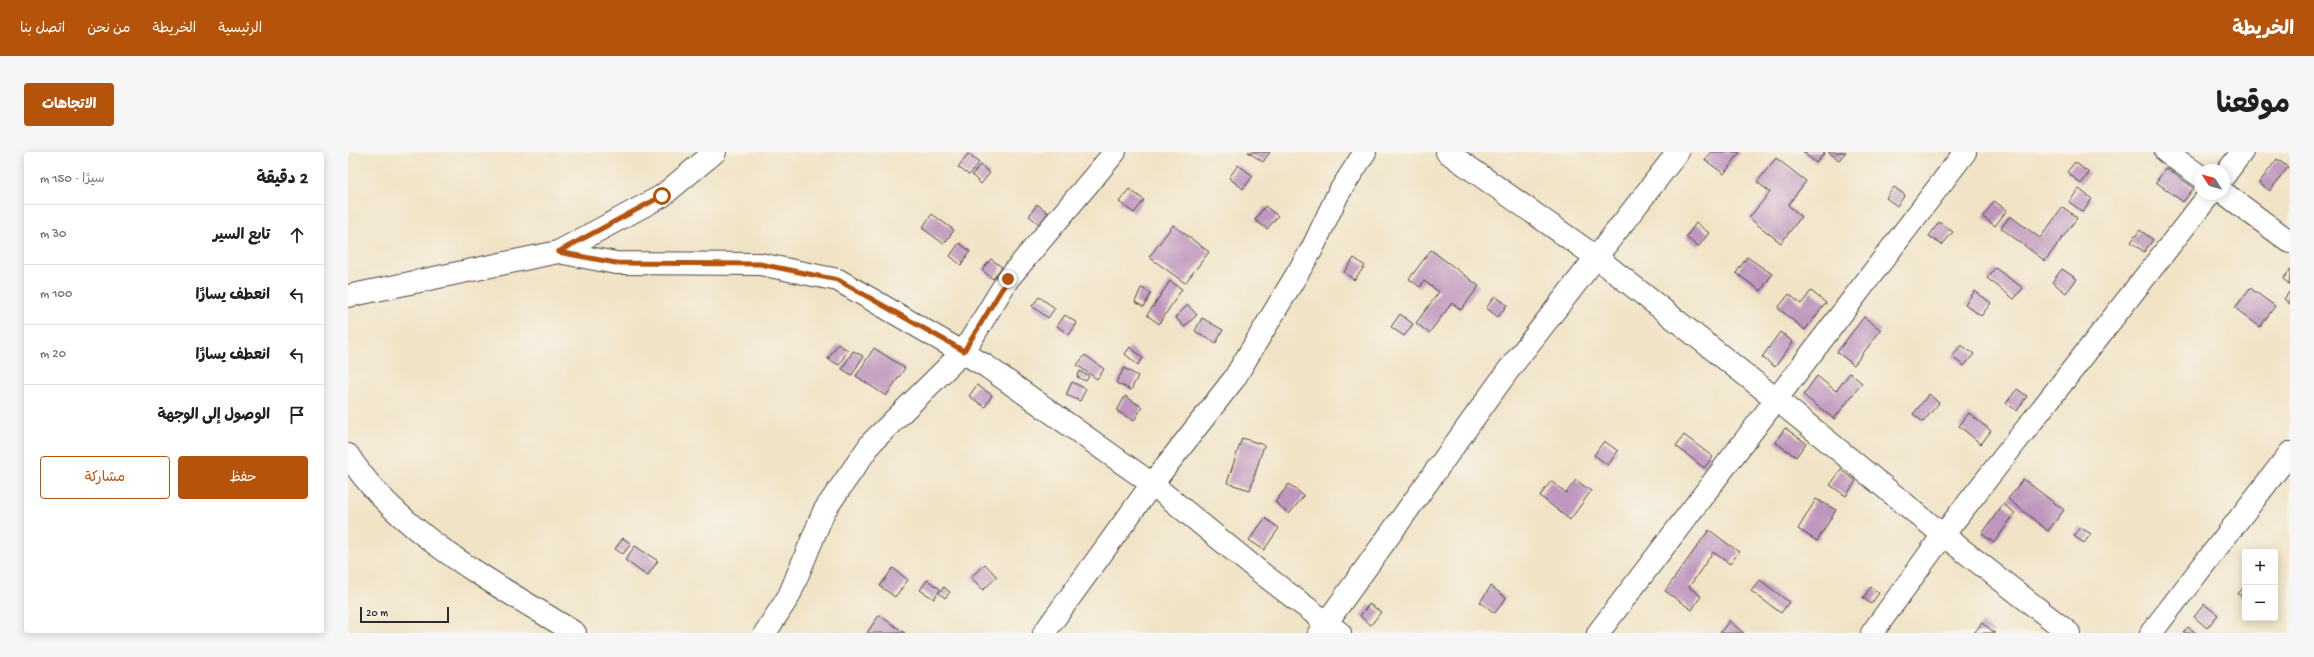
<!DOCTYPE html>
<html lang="ar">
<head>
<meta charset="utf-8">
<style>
  body { margin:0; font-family:"Gochi Hand","Playpen Sans Arabic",sans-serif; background:#f6f6f6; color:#202124; direction:rtl }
  .controls { position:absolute; right:12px; bottom:12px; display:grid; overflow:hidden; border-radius:4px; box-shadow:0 2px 10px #0003 }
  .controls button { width:36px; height:36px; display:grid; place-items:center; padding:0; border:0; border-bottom:1px solid #e0e0e0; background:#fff; color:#202124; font:20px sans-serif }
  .compass { position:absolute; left:1846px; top:12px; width:36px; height:36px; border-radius:50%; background:#fff; box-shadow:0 2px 10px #0003; rotate:306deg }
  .scale { position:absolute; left:12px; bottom:10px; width:89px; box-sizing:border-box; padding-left:4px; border:2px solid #2b2b2b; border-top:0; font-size:11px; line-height:14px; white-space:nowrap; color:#2b2b2b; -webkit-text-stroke:3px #f7f3e8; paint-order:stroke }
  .stop { position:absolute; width:12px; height:12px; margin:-9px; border:3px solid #b45309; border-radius:50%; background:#fff }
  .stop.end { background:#b45309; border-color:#fff; box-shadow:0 1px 4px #0008 }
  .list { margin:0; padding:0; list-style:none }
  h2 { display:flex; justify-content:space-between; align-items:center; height:52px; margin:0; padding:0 16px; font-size:17px }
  h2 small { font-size:13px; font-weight:400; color:#757577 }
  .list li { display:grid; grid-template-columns:26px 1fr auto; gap:12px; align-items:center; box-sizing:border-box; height:60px; padding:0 16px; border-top:1px solid #e0e0e0 }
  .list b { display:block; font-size:15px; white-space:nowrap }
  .list em { font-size:13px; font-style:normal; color:#757577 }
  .actions { display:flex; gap:8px; padding:12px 16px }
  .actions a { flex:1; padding:9px 0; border:1px solid #b45309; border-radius:4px; text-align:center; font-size:14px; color:#b45309 }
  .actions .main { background:#b45309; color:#fff }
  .icon { flex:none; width:22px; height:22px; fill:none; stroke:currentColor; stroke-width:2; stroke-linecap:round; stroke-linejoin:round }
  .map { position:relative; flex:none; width:1942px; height:481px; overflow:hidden; direction:ltr; border-radius:4px }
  header { display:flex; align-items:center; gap:24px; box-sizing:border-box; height:56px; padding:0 20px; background:#b45309; color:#fff }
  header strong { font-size:19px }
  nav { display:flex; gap:22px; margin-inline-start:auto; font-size:14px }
  .intro { display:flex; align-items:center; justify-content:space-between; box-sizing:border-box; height:96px; padding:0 24px }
  h1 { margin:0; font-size:28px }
  .button { padding:10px 18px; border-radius:4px; background:#b45309; color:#fff; font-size:14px; font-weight:700 }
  main { display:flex; gap:24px; padding:0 24px }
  aside { flex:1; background:#fff; border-radius:4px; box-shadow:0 2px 10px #0003 }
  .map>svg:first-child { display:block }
  .building { fill:#bf96bd }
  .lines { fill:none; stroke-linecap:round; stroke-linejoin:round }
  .street-casing { stroke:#494742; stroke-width:24 }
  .street { stroke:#fff; stroke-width:22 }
  .route { stroke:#b45309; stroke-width:5 }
</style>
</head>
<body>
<header>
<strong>الخريطة</strong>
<nav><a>الرئيسية</a><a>الخريطة</a><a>من نحن</a><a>اتصل بنا</a></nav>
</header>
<div class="intro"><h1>موقعنا</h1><a class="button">الاتجاهات</a></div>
<main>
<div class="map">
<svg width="1942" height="481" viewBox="0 0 1942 481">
  <rect width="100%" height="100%" fill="#f7f3e8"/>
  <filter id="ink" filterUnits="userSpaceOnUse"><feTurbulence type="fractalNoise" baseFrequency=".025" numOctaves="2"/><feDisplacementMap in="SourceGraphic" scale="8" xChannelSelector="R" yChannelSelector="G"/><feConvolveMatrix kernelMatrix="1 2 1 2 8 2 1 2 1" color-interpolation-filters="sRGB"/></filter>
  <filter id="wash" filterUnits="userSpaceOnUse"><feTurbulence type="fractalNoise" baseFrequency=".012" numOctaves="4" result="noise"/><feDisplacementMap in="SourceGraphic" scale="16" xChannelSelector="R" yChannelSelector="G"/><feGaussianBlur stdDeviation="0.9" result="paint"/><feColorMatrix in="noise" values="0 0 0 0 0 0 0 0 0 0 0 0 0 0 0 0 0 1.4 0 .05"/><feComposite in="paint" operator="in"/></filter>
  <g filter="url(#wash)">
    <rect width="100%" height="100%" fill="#f1e3c6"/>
    <g id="blocks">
      <g class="building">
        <path d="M900,0H922L915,10Z"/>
        <path d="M1363,0H1392L1376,22L1357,8Z"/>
        <path d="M1455,0H1477L1468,11Z"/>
        <path d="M1480,0H1498L1491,8Z"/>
        <path d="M620,2L631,11L621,23L610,15Z"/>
        <path d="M1428,6L1458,29L1440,53L1453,65L1433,91L1401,66L1422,40L1409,30Z"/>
        <path d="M1929,7L1940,15L1922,39L1911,31Z"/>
        <path d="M1727,10L1741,21L1733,32L1719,20Z"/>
        <path d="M632,13L642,21L633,32L624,23Z"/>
        <path d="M890,13L905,24L895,37L881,26Z"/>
        <path d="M1818,16L1846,36L1835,50L1808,30Z"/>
        <path d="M1546,35L1557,43L1549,54L1538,46Z"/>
        <path d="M781,37L796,48L786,61L771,50Z"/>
        <path d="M1731,37L1744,47L1735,60L1721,50Z"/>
        <path d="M1646,49L1659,58L1647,74L1635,65Z"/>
        <path d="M689,52L700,61L691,72L681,64Z"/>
        <path d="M917,54L930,64L919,77L907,68Z"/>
        <path d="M1715,55L1729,66L1697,109L1653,76L1662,64L1692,86Z"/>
        <path d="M584,62L606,78L596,92L574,76Z"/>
        <path d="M1591,70L1605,80L1594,93L1581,84Z"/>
        <path d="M1348,71L1361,81L1350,95L1338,85Z"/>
        <path d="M825,73L861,100L837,131L801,105Z"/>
        <path d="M1792,78L1805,88L1796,100L1783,90Z"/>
        <path d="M611,91L622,99L613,113L602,104Z"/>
        <path d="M1083,98L1131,134L1113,158L1104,151L1081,181L1068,171L1091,140L1076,129L1072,135L1061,127Z"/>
        <path d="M1399,105L1424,122L1413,139L1388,121Z"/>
        <path d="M1006,106L1017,114L1006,128L996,120Z"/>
        <path d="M643,107L654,115L645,127L634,118Z"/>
        <path d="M1647,116L1675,136L1666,147L1639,126Z"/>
        <path d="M1714,117L1729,127L1718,141L1704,130Z"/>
        <path d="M1942,118V133L1935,127Z"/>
        <path d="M822,129L834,137L811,172L799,163Z"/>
        <path d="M793,136L803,141L796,155L787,150Z"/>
        <path d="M1902,136L1927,154L1912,175L1887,156Z"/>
        <path d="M1463,139L1478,151L1457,178L1430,156L1441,142L1453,152Z"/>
        <path d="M1627,139L1643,151L1633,164L1617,152Z"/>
        <path d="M1942,139V152L1936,147Z"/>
        <path d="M1147,144L1159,153L1150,165L1138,156Z"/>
        <path d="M691,145L707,156L700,166L684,154Z"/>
        <path d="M840,153L849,163L836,175L827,165Z"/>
        <path d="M1052,162L1065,172L1056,184L1043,175Z"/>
        <path d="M717,163L729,171L721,183L709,174Z"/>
        <path d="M1516,165L1533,178L1506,213L1489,200Z"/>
        <path d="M854,166L875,178L868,191L847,179Z"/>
        <path d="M1432,180L1445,190L1427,215L1414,205Z"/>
        <path d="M490,192L500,198L491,213L480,207Z"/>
        <path d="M1613,193L1626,202L1616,214L1604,205Z"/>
        <path d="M782,195L795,206L790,213L777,202Z"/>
        <path d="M526,196L557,216L538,244L508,224Z"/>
        <path d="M505,199L515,204L504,223L494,217Z"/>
        <path d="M737,203L756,217L749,227L729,213Z"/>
        <path d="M776,216L790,224L783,238L768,231Z"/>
        <path d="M732,219L741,224L738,229L729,225Z"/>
        <path d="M1502,221L1514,231L1486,267L1455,243L1469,224L1488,239Z"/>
        <path d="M724,230L738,237L732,249L718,243Z"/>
        <path d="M629,233L644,243L637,255L621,244Z"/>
        <path d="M1669,237L1679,244L1669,259L1658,251Z"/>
        <path d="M1581,242L1591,251L1575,270L1565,262Z"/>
        <path d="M777,244L794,255L786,269L769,259Z"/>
        <path d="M1621,261L1643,279L1633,292L1611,274Z"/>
        <path d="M1437,276L1458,291L1448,305L1427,290Z"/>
        <path d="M1336,283L1365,305L1356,316L1328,294Z"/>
        <path d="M894,286L916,293L902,338L879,331Z"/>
        <path d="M1256,289L1270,299L1260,313L1246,303Z"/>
        <path d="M1493,318L1508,329L1498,344L1482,333Z"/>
        <path d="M1675,327L1716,358L1700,379L1660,347Z"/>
        <path d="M1228,328L1243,339L1222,368L1192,344L1203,329L1218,341Z"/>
        <path d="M941,332L956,344L941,362L927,350Z"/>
        <path d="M1468,347L1488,358L1469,389L1450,377Z"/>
        <path d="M1655,352L1667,361L1646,391L1634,382Z"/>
        <path d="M917,366L931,376L916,398L901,388Z"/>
        <path d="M1732,375L1743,382L1736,391L1726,384Z"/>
        <path d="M1361,378L1391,400L1382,412L1365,400L1341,435L1353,444L1344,458L1317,439Z"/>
        <path d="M275,386L283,392L275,402L267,397Z"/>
        <path d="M287,394L310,409L299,424L277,408Z"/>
        <path d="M637,412L649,425L635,438L623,425Z"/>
        <path d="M545,416L560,428L547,445L532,434Z"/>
        <path d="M579,428L592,437L586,447L572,438Z"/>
        <path d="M1412,428L1441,450L1433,461L1403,439Z"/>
        <path d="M1897,433V447L1890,442Z"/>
        <path d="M1143,434L1158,446L1147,461L1132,450Z"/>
        <path d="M596,435L602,440L597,446L591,441Z"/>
        <path d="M1523,435L1531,441L1523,452L1515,446Z"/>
        <path d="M1021,452L1033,460L1023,473L1012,464Z"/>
        <path d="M1856,452L1870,463L1859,476L1846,465Z"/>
        <path d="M531,463L557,481H519Z"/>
        <path d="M1381,469L1396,481H1372Z"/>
        <path d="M1634,471L1647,481H1626Z"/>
        <path d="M1840,475L1848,481H1835Z"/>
      </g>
    </g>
  </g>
  <g filter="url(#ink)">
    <use href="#blocks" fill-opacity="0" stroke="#494742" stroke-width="1"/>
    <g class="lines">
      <defs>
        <g id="street">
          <path d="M1099,0L1248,105L1428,247L1595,383L1721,481"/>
          <path d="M1818,0L1852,24"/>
          <path d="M1876,24L1894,0"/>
          <path d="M1876,41L1942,90"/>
          <path d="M210,100L268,111L412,112L490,128L638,214L804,332L912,420L992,481"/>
          <path d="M0,144L210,100L314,44L367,0"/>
          <path d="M0,303C50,382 149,432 227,481"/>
          <path d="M417,481L441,444L476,359L524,290L616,199L660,127L767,0"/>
          <path d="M696,481L804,332L886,227L964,97L990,42L1017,0"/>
          <path d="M971,481L1159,220L1330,0"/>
          <path d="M1250,481L1617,0"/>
          <path d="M1524,481L1595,383L1862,42"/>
          <path d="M1803,481L1942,301"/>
        </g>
      </defs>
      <use href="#street" class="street-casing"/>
      <use href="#street" class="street"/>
    </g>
  </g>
  <g class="lines" filter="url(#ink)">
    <path class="route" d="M314,44L210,100L268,111L412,112L490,128L616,199L660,127"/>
  </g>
</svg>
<div class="controls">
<button>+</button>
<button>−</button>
</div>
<svg class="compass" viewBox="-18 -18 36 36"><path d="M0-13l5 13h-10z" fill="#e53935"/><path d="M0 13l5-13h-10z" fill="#757577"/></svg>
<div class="scale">20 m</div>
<div class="stop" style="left:314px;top:44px"></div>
<div class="stop end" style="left:660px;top:127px"></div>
</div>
<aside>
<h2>2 دقيقة<small>سيرًا · 150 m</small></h2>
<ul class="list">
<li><svg class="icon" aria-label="ahead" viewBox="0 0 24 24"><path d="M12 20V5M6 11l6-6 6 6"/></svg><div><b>تابع السير</b></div><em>30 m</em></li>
<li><svg class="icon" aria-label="left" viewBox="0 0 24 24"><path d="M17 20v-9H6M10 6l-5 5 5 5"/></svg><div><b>انعطف يسارًا</b></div><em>100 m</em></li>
<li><svg class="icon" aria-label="left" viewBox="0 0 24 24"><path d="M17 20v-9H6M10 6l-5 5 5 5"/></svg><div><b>انعطف يسارًا</b></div><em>20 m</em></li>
<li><svg class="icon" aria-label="arrive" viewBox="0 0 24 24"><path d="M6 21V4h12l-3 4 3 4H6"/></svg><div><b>الوصول إلى الوجهة</b></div></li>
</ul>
<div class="actions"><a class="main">حفظ</a><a>مشاركة</a></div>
</aside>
</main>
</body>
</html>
